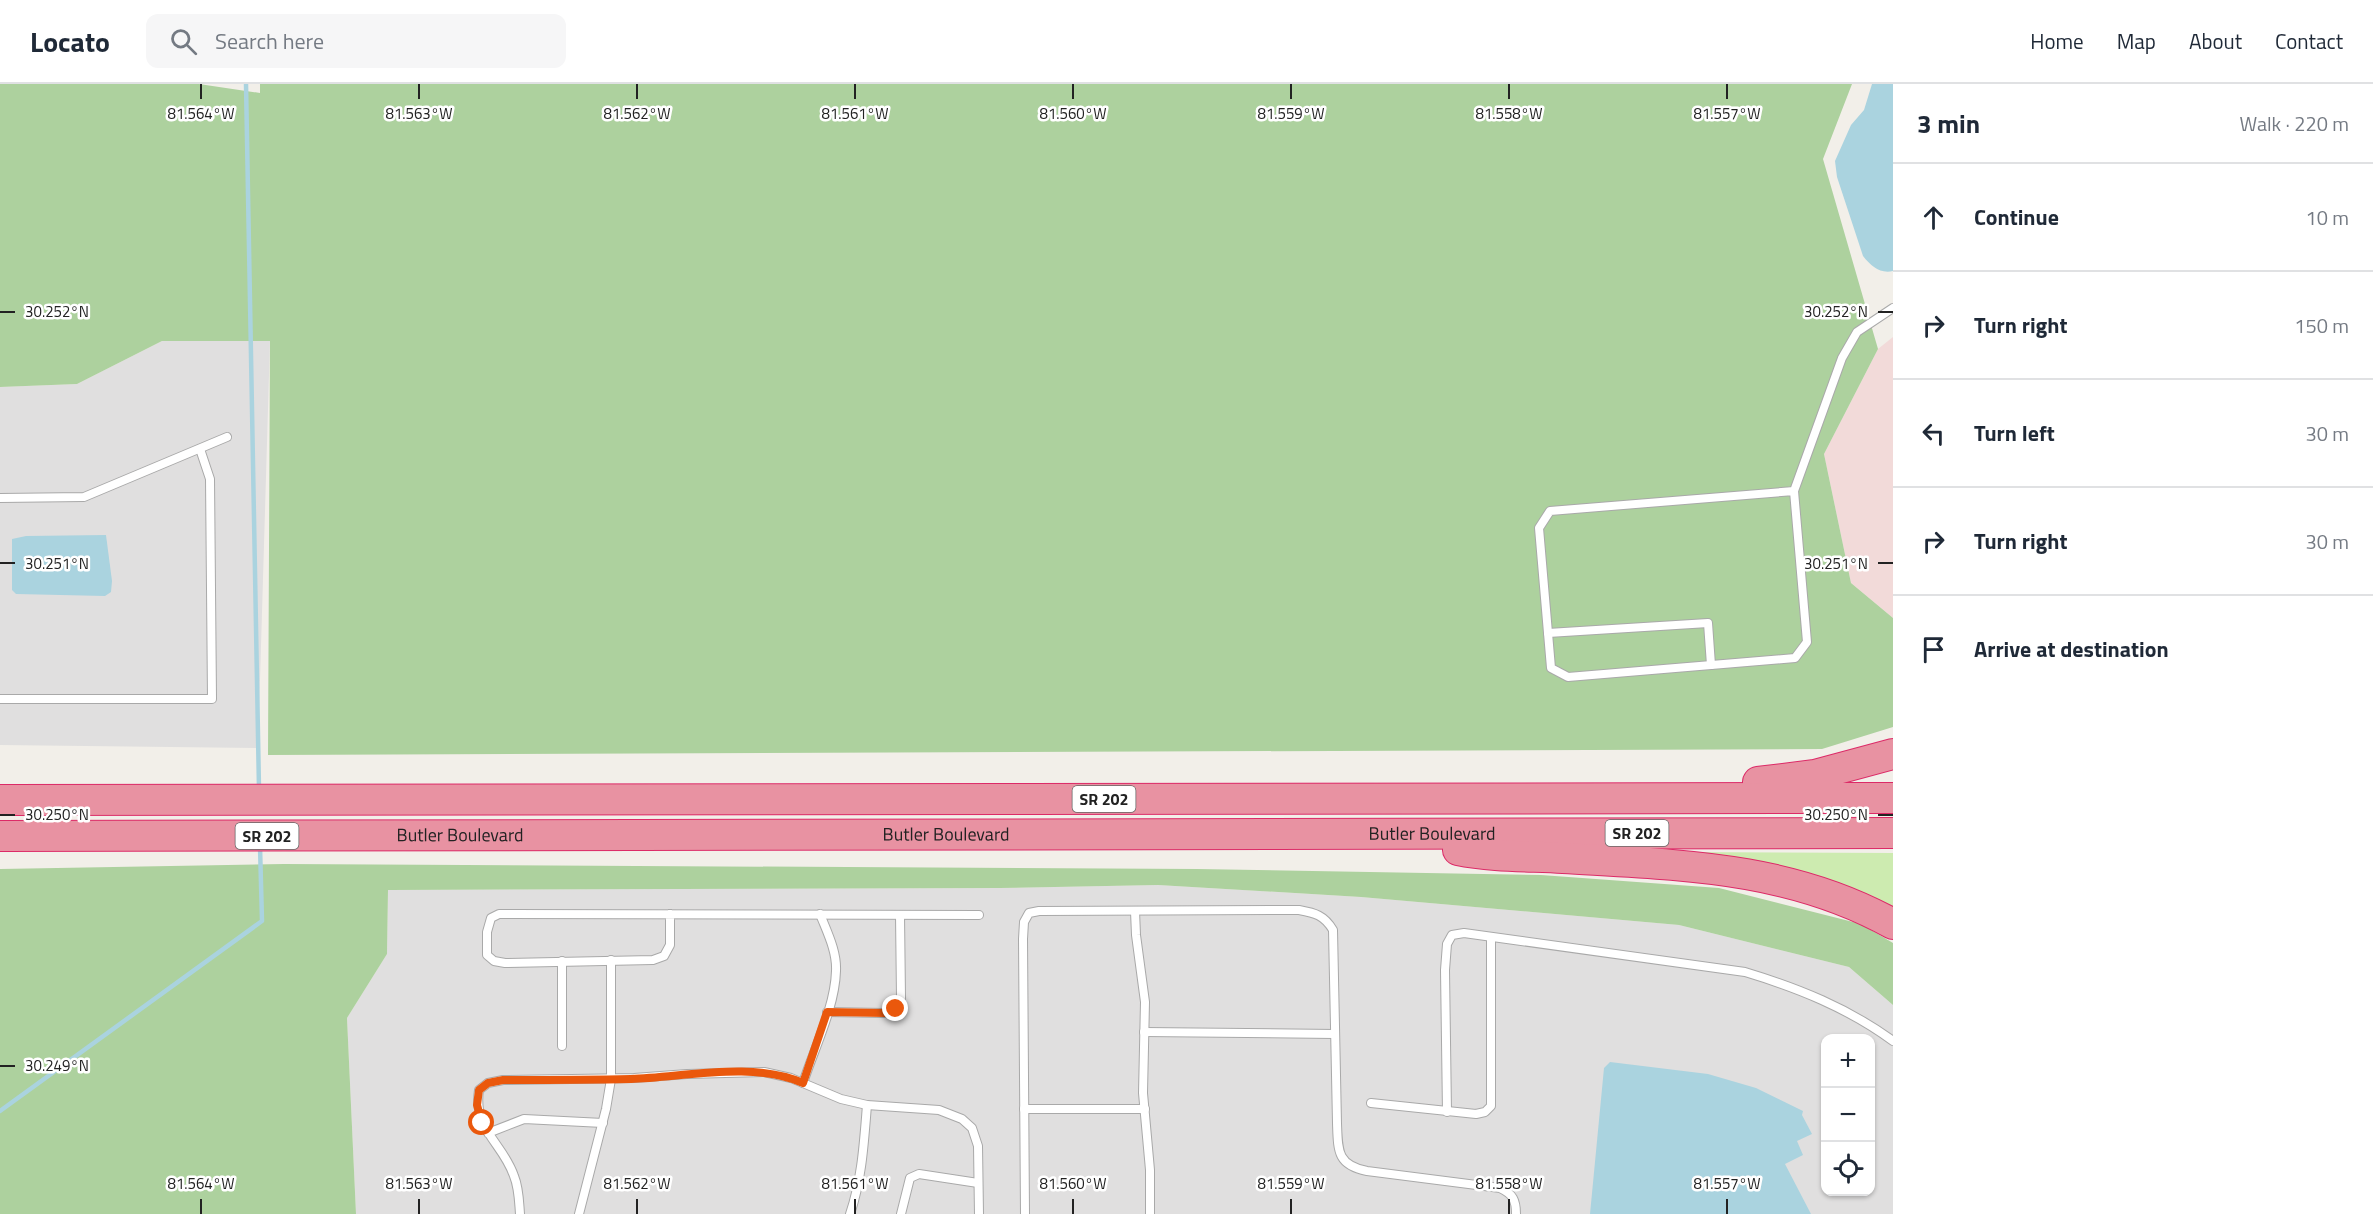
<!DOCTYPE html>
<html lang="en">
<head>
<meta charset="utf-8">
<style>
  body { margin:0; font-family:"Titillium Web",sans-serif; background:#f6f6f7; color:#1f2937 }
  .controls { position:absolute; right:18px; bottom:18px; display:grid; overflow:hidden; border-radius:12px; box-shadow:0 2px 4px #0004 }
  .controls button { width:54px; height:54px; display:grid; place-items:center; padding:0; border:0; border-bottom:2px solid #e0e1e3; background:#fff; color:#1f2937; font:30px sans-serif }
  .stop { position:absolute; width:18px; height:18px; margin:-14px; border:4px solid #ea580c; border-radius:50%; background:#fff }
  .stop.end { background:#ea580c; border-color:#fff; box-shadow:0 2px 6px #0008 }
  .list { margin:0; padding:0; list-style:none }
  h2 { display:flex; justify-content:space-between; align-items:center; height:78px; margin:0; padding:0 24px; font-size:26px }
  h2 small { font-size:20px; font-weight:400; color:#747a83 }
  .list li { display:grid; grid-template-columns:39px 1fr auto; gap:18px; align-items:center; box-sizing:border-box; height:108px; padding:0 24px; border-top:2px solid #e0e1e3 }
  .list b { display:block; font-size:22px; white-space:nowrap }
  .list em { font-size:20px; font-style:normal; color:#747a83 }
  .icon { flex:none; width:33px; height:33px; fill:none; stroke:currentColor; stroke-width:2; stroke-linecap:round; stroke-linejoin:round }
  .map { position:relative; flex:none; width:1893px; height:1130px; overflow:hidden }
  header { display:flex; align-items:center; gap:36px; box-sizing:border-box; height:84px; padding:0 30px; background:#fff; border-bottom:2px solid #e0e1e3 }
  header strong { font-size:28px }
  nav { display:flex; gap:33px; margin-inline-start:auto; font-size:21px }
  .search { width:420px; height:54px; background:#f6f6f7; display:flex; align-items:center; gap:15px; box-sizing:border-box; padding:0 21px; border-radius:12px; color:#747a83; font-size:22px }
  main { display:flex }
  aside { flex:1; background:#fff }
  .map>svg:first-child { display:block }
  .residential { fill:#e0dfdf; fill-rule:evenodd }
  .commercial { fill:#f2dad9 }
  .grass { fill:#cdebb0 }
  .forest { fill:#add19e }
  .water { fill:#aad3df }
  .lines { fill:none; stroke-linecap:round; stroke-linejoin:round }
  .stream { stroke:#aad3df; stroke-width:4.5 }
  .lane-casing { stroke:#a9a9a9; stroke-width:10 }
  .highway-casing { stroke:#dc2a67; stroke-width:32 }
  .lane { stroke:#fff; stroke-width:8 }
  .highway { stroke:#e892a2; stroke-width:30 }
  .route { stroke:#ea580c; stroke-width:8 }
  .ticks { fill:none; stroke:#222; stroke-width:2 }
  .labels { text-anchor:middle; stroke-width:5; stroke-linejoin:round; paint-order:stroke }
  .shield { fill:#fff; stroke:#646464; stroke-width:1.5 }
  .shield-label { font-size:16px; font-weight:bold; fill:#222 }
  .street-label { font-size:18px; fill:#222; stroke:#fff }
  .ticks-label { font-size:15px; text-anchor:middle; fill:#222; stroke:#fff; stroke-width:5; stroke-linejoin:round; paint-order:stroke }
</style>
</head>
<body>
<header>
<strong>Locato</strong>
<div class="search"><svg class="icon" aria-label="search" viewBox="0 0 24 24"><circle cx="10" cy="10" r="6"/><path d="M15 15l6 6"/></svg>Search here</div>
<nav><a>Home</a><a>Map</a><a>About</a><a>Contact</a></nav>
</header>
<main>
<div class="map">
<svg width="1893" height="1130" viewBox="0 0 1893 1130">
  <rect width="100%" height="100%" fill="#f2efe9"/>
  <g class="residential">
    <path d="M162,257H270L258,664L0,661V303L77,300Z"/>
    <path d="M1158,801L1361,813L1679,841L1849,883L1893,921V1130H356L347,934L387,870L388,806L999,804ZM1826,954H1870V1108H1826Z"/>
  </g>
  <path class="commercial" d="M1893,253V534L1851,499L1824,370L1878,265Z"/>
  <path class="grass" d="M1674,768L1893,769V834Z"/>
  <g class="forest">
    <path d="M0,0H199L260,9V0H1852L1823,75L1878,265L1824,370L1851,499L1893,534V643L1822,665L268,671L270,257H162L77,300L0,303Z"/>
    <path d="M284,780L1197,785L1541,791L1719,804L1861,840L1893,859V921L1849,883L1679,841L1361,813L1158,801L999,804L388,806L387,870L347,934L356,1130H0V785Z"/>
  </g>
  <g class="water">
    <path d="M1872,0H1893V187C1880,190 1871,182 1863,172L1837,93L1835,77L1851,41L1864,26Z"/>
    <path d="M106,451L112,497L111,508L105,512L16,510L12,506V455L26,452Z"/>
    <path d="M1610,978L1708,990L1756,1004L1803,1027L1802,1031L1812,1050L1797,1057L1803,1071L1785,1080L1811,1130H1590L1604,984Z"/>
  </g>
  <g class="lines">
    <g class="stream">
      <path d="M246,0L259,705"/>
      <path d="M0,1027L262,837L260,762"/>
    </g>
    <defs>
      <g id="lane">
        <path d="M1794,407L1550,427L1539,444L1551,584L1568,593L1795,574L1807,558L1794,407L1842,274L1857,248L1893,224"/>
        <path d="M0,414L84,413L227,353"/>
        <path d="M1548,549L1708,539L1711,581"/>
        <path d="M0,615H212L210,395L200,365"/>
        <path d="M1135,827L1136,851L1145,918L1143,1009L1150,1086V1130"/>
        <path d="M670,830V861L664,872L653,876L505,879L494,877L487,871V848L491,834L499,830L979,831"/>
        <path d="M562,877V962"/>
        <path d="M827,928L885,929L896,925L901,914L900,831"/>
        <path d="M1144,948L1335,950"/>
        <path d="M803,999C814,965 835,923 836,887C837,867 827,848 820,830"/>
        <path d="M1371,1019L1476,1030L1485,1028L1491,1022V853"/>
        <path d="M1024,1025H1145"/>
        <path d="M1447,1028L1445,886L1447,860L1452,851L1464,849L1745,888C1798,904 1848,924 1893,957"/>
        <path d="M488,1049L524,1035L603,1039"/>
        <path d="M520,1130C519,1117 519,1104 514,1092C503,1059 473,1046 479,1006L488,999L503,996L634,994L687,990L764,988L791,994L841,1015L867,1021L939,1026L962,1035L972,1044L978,1062L979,1130"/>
        <path d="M579,1130L606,1025L611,995V876"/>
        <path d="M850,1130C862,1095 864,1058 867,1021"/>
        <path d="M901,1130L910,1094L919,1090L978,1099"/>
        <path d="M1025,1130L1023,855L1024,838L1029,829L1039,827L1299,826C1315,829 1324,831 1333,846L1337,1039C1338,1067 1337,1081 1367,1087L1500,1104C1513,1110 1516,1116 1516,1130"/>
      </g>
      <g id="highway">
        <path d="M1758,698L1815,691L1893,670"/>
        <path d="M0,716L1893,714"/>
        <path id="s1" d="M0,752L1893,749"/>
        <path d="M1458,766C1492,773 1529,772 1563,774C1679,781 1789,782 1893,840"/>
      </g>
    </defs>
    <use href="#lane" class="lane-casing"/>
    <use href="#highway" class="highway-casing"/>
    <use href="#lane" class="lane"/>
    <use href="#highway" class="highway"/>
  </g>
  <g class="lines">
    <path class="route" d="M482,1039L477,1021L479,1006L488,999L503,996C546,996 588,996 631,995C686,993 752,977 803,999L827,928L885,929L896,925"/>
  </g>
  <path class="ticks" d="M201,0V15M419,0V15M637,0V15M855,0V15M1073,0V15M1291,0V15M1509,0V15M1727,0V15M0,228H15M1878,228H1893M0,479H15M1878,479H1893M0,731H15M1878,731H1893M0,982H15M201,1115V1130M419,1115V1130M637,1115V1130M855,1115V1130M1073,1115V1130M1291,1115V1130M1509,1115V1130M1727,1115V1130"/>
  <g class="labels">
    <g class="shield">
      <rect x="1072.5" y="702" width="63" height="26" rx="4.5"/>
      <rect x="1605.5" y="736" width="63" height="26" rx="4.5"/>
      <rect x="235.5" y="739" width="63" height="26" rx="4.5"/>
    </g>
    <g class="shield-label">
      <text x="1104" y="721">SR 202</text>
      <text x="1637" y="755">SR 202</text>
      <text x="267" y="758">SR 202</text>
    </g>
    <g class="street-label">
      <text dy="6" stroke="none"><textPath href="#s1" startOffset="1432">Butler Boulevard</textPath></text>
      <text dy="6" stroke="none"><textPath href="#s1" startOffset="946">Butler Boulevard</textPath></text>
      <text dy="6" stroke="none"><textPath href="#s1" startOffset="460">Butler Boulevard</textPath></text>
    </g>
  </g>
  <g class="ticks-label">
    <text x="201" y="35">81.564°W</text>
    <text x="419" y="35">81.563°W</text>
    <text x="637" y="35">81.562°W</text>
    <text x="855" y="35">81.561°W</text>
    <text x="1073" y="35">81.560°W</text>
    <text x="1291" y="35">81.559°W</text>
    <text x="1509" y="35">81.558°W</text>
    <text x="1727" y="35">81.557°W</text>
    <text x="57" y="233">30.252°N</text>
    <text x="1836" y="233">30.252°N</text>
    <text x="57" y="485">30.251°N</text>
    <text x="1836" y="485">30.251°N</text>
    <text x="57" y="736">30.250°N</text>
    <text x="1836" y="736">30.250°N</text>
    <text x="57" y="987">30.249°N</text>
    <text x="201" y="1105">81.564°W</text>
    <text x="419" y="1105">81.563°W</text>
    <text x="637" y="1105">81.562°W</text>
    <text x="855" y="1105">81.561°W</text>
    <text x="1073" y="1105">81.560°W</text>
    <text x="1291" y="1105">81.559°W</text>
    <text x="1509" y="1105">81.558°W</text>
    <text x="1727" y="1105">81.557°W</text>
  </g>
</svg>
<div class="controls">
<button>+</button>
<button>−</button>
<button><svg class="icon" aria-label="locate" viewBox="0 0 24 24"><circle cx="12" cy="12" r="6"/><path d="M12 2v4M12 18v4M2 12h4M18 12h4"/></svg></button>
</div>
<div class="stop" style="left:482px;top:1039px"></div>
<div class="stop end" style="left:896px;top:925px"></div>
</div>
<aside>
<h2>3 min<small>Walk · 220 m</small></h2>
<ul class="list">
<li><svg class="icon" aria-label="ahead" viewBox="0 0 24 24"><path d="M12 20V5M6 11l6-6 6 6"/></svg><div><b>Continue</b></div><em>10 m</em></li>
<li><svg class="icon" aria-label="right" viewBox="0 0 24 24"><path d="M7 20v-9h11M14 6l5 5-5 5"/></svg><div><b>Turn right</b></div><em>150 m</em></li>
<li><svg class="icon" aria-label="left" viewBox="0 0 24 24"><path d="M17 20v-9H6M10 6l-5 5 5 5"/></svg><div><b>Turn left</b></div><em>30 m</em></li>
<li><svg class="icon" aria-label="right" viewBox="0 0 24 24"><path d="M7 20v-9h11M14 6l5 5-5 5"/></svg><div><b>Turn right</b></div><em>30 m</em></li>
<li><svg class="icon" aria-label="arrive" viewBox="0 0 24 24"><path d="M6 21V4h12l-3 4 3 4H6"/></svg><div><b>Arrive at destination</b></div></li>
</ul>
</aside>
</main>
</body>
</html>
